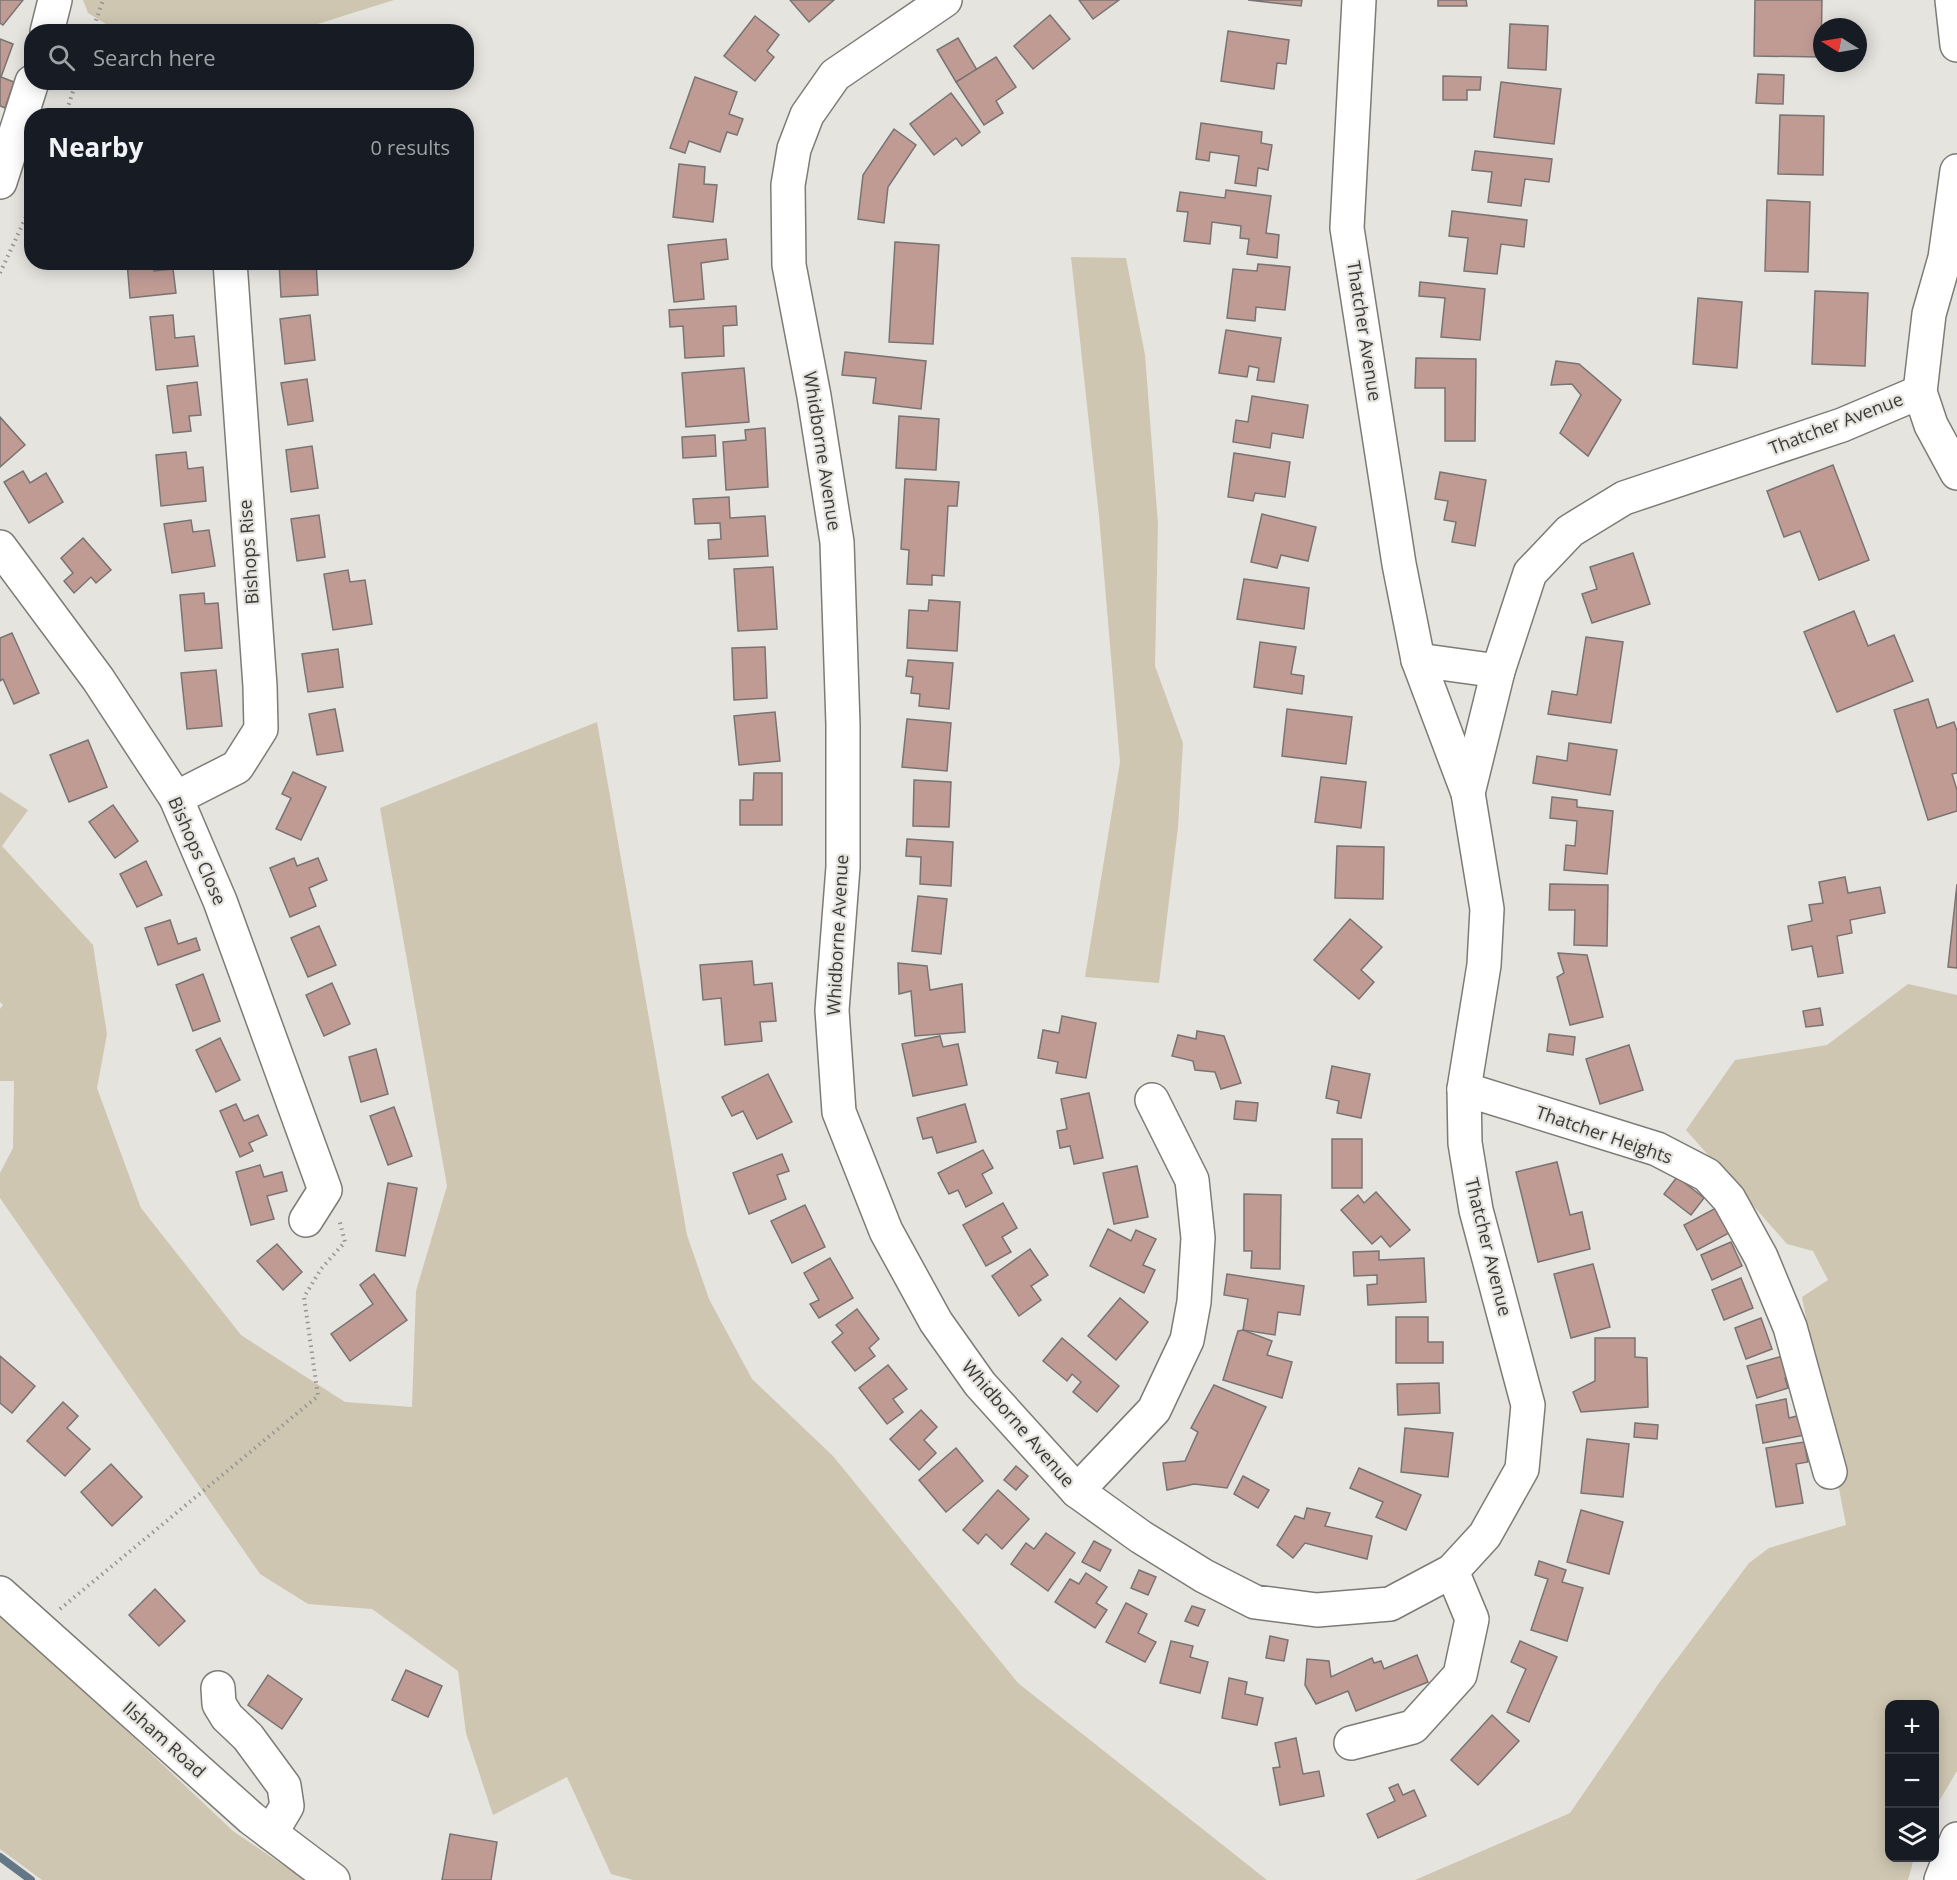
<!DOCTYPE html>
<html lang="en">
<head>
<meta charset="utf-8">
<style>
  body { margin:0; font-family:"Open Sans",sans-serif; background:#20242c; color:#f1f3f6 }
  .controls { position:absolute; right:18px; bottom:18px; display:grid; overflow:hidden; border-radius:12px; box-shadow:0 3px 15px #0003 }
  .controls button { width:54px; height:54px; display:grid; place-items:center; padding:0; border:0; border-bottom:2px solid #363941; background:#171b24; color:#f1f3f6; font:30px sans-serif }
  .compass { position:absolute; left:1813px; top:18px; width:54px; height:54px; border-radius:50%; background:#171b24; box-shadow:0 3px 15px #0003; rotate:281deg }
  .list { margin:0; padding:0; list-style:none }
  h2 { display:flex; justify-content:space-between; align-items:center; height:78px; margin:0; padding:0 24px; font-size:26px }
  h2 small { font-size:20px; font-weight:400; color:#9ea1a6 }
  .icon { flex:none; width:33px; height:33px; fill:none; stroke:currentColor; stroke-width:2; stroke-linecap:round; stroke-linejoin:round }
  .map { position:relative; flex:none; width:1957px; height:1880px; overflow:hidden }
  .search { position:absolute; background:#171b24; box-shadow:0 3px 15px #0003; left:24px; top:24px; width:450px; height:66px; display:flex; align-items:center; gap:15px; box-sizing:border-box; padding:0 21px; border-radius:24px; color:#9ea1a6; font-size:22px }
  .panel { position:absolute; background:#171b24; box-shadow:0 3px 15px #0003; left:24px; top:108px; width:450px; height:162px; border-radius:24px }
  .map>svg:first-child { display:block }
  .green { fill:#cec6b0 }
  .lines { fill:none; stroke-linecap:round; stroke-linejoin:round }
  .stream { stroke:#647786; stroke-width:8 }
  .building { fill:#bf9b94; stroke:#797473; stroke-width:1.5 }
  .minor-casing { stroke:#7c7b76; stroke-width:36 }
  .path { stroke:#979592; stroke-width:4; stroke-dasharray:1.5 4.5; stroke-linecap:butt }
  .minor { stroke:#fff; stroke-width:33 }
  .labels { text-anchor:middle; stroke-width:4.5; stroke-linejoin:round; paint-order:stroke }
  .street-label { font-size:18px; fill:#3b3a39; stroke:#e6e4df }
</style>
</head>
<body>
<div class="map">
<svg width="1957" height="1880" viewBox="0 0 1957 1880">
  <rect width="100%" height="100%" fill="#e6e4df"/>
  <g class="green">
    <path d="M83,0H394L292,32L117,31L88,13Z"/>
    <path d="M1071,257L1126,258L1145,355L1158,524L1155,666L1183,743L1178,827L1159,983L1085,977L1120,762L1099,516Z"/>
    <path d="M597,722L687,1235L709,1299L752,1379L833,1456L1018,1683L1267,1880H633L611,1874L567,1777L493,1815L466,1733L458,1671L372,1609L308,1604L260,1574L0,1198V1173L13,1148L14,1081H0V1009L3,1005L0,1002V792L28,810L2,846L93,945L107,1034L97,1088L141,1208L241,1335L345,1402L412,1407L416,1291L447,1186L380,808Z"/>
    <path d="M1908,984L1957,995V1771L1935,1808L1934,1704H1890V1858H1914L1908,1880H1415L1570,1813L1659,1683L1749,1563L1769,1548L1846,1525L1802,1297L1828,1280L1813,1251L1787,1244L1686,1130L1735,1060L1827,1045Z"/>
    <path d="M0,1611L233,1831L305,1880H42L0,1849Z"/>
  </g>
  <g class="lines">
    <path class="stream" d="M0,1857L31,1880"/>
  </g>
  <g class="building">
    <path d="M0,0H23L3,25L0,23Z"/>
    <path d="M790,0H834L809,22Z"/>
    <path d="M1079,0H1119L1093,19Z"/>
    <path d="M1248,0H1302L1301,6Z"/>
    <path d="M1438,0H1466L1467,6H1438Z"/>
    <path d="M1755,0H1822L1821,57L1754,56Z"/>
    <path d="M1050,15L1070,39L1033,69L1014,46Z"/>
    <path d="M755,16L779,35L767,51L774,57L755,81L724,56Z"/>
    <path d="M1510,24L1548,26L1546,70L1508,68Z"/>
    <path d="M1228,31L1289,40L1286,64L1277,63L1274,89L1221,81Z"/>
    <path d="M958,38L977,70L956,82L937,50Z"/>
    <path d="M0,39L13,44L1,77L14,82L5,108L0,106Z"/>
    <path d="M996,57L1016,87L996,101L1003,113L984,125L956,82Z"/>
    <path d="M1758,74L1784,75L1783,104L1756,103Z"/>
    <path d="M1443,76L1481,77L1480,90H1467V100H1443Z"/>
    <path d="M695,77L737,92L729,114L743,119L737,135L727,132L720,152L689,141L685,153L670,148Z"/>
    <path d="M1501,82L1561,89L1554,144L1494,137Z"/>
    <path d="M951,93L980,132L962,146L956,138L934,155L910,124Z"/>
    <path d="M1780,115L1824,116L1823,175L1778,174Z"/>
    <path d="M1201,123L1262,132L1261,143L1272,145L1268,170L1258,168L1256,186L1235,183L1239,156L1210,152L1209,161L1196,159Z"/>
    <path d="M894,129L916,145L888,187L884,223L858,219L863,175Z"/>
    <path d="M1475,151L1552,159L1549,182L1525,179L1521,206L1488,202L1492,172L1472,170Z"/>
    <path d="M679,164L705,167L704,184L717,185L713,222L673,217Z"/>
    <path d="M1226,190L1271,196L1266,233L1279,235L1277,258L1247,254L1249,239L1240,238L1241,226L1212,222L1210,244L1184,241L1188,212L1177,211L1180,192L1225,198Z"/>
    <path d="M1767,200L1810,202L1808,272L1765,271Z"/>
    <path d="M1452,211L1527,220L1524,247L1501,244L1497,274L1464,271L1468,238L1449,236Z"/>
    <path d="M726,239L728,259L701,263L704,299L674,302L668,245Z"/>
    <path d="M895,242L939,245L933,344L889,342Z"/>
    <path d="M127,262H154V271L173,269L176,293L130,298Z"/>
    <path d="M279,262H316L318,295L281,297Z"/>
    <path d="M1258,264L1290,267L1285,310L1256,307L1255,321L1227,318L1233,269L1257,271Z"/>
    <path d="M1420,282L1485,289L1480,340L1441,337L1445,298L1419,296Z"/>
    <path d="M1815,291L1868,293L1865,366L1812,364Z"/>
    <path d="M1698,298L1742,302L1737,368L1693,364Z"/>
    <path d="M736,306L737,325L723,326L724,356L685,358L683,326L670,327L669,310Z"/>
    <path d="M173,315L175,338L194,336L198,366L156,370L150,317Z"/>
    <path d="M310,315L315,360L285,364L280,319Z"/>
    <path d="M1226,330L1281,338L1274,382L1257,380L1259,368L1249,366L1247,377L1219,373Z"/>
    <path d="M845,352L926,361L921,409L873,403L876,378L842,375Z"/>
    <path d="M1416,358L1476,359L1475,441H1445V388H1415Z"/>
    <path d="M1556,361L1579,364L1621,400L1588,456L1560,433L1581,395L1572,384L1551,385Z"/>
    <path d="M744,368L749,422L686,427L682,373Z"/>
    <path d="M307,379L313,421L288,425L281,383Z"/>
    <path d="M197,382L201,415L189,416L191,431L173,433L167,386Z"/>
    <path d="M1252,396L1308,405L1303,438L1272,433L1270,448L1233,442L1236,420L1248,422Z"/>
    <path d="M899,416L939,419L936,470L896,468Z"/>
    <path d="M0,417L25,445L0,467Z"/>
    <path d="M765,428L768,487L726,490L723,442L746,440L745,430Z"/>
    <path d="M715,435L716,456L683,458L682,437Z"/>
    <path d="M312,446L318,488L291,492L286,450Z"/>
    <path d="M186,452L188,469L203,467L206,501L161,506L156,455Z"/>
    <path d="M1234,453L1290,462L1285,497L1255,493L1253,501L1228,497Z"/>
    <path d="M1833,465L1869,560L1819,580L1800,531L1784,537L1767,491Z"/>
    <path d="M23,471L30,483L46,473L63,502L29,523L4,482Z"/>
    <path d="M1440,472L1486,480L1475,546L1452,542L1456,522L1444,520L1448,501L1435,499Z"/>
    <path d="M905,479L959,482L957,506H948L944,576L932,575V585L907,584L909,550L901,549Z"/>
    <path d="M729,497L730,518L765,516L768,556L709,559L708,540L721,539L720,523L695,524L693,499Z"/>
    <path d="M1262,514L1316,527L1308,561L1281,555L1277,568L1251,562Z"/>
    <path d="M319,515L325,557L297,561L291,519Z"/>
    <path d="M191,520L193,532L209,530L215,566L172,573L164,524Z"/>
    <path d="M83,538L111,570L96,583L91,577L74,593L64,581L73,573L61,558Z"/>
    <path d="M1633,553L1650,604L1592,623L1582,594L1597,589L1590,567Z"/>
    <path d="M773,567L777,629L738,631L734,569Z"/>
    <path d="M348,570L350,582L365,580L372,624L333,630L324,574Z"/>
    <path d="M1244,579L1309,588L1304,629L1237,619Z"/>
    <path d="M204,593L205,604L218,603L222,648L185,651L180,595Z"/>
    <path d="M929,600L960,602L957,651L907,648L909,610L928,611Z"/>
    <path d="M1854,611L1868,646L1894,635L1913,681L1837,712L1804,632Z"/>
    <path d="M12,633L39,693L14,704L3,679L0,681V638Z"/>
    <path d="M1586,637L1623,642L1611,723L1548,714L1552,691L1577,695Z"/>
    <path d="M1260,642L1296,647L1291,674L1304,676L1302,694L1254,687Z"/>
    <path d="M765,647L767,698L734,700L732,648Z"/>
    <path d="M338,649L343,687L308,692L302,654Z"/>
    <path d="M908,660L953,663L949,709L919,706L920,694L911,693L913,677L906,676Z"/>
    <path d="M216,670L222,726L187,729L181,673Z"/>
    <path d="M1928,699L1937,728L1954,722L1957,731V773L1952,774L1957,790V811L1928,820L1894,710Z"/>
    <path d="M335,709L343,751L317,755L309,714Z"/>
    <path d="M1287,709L1352,717L1346,764L1282,756Z"/>
    <path d="M775,712L780,761L739,765L734,716Z"/>
    <path d="M907,719L951,723L947,771L902,767Z"/>
    <path d="M88,740L107,787L69,802L50,755Z"/>
    <path d="M1569,743L1617,750L1610,795L1533,783L1537,756L1567,761Z"/>
    <path d="M293,772L326,787L301,840L276,829L291,798L282,794Z"/>
    <path d="M754,773H782V825H740V800H753Z"/>
    <path d="M1321,777L1366,782L1361,828L1315,822Z"/>
    <path d="M914,780L951,782L949,827L913,826Z"/>
    <path d="M1552,797L1577,800V807L1613,811L1607,874L1564,870L1566,845L1575,846L1577,821L1550,818Z"/>
    <path d="M113,805L138,841L115,858L89,822Z"/>
    <path d="M907,839L953,842L951,886L920,884L921,857L906,856Z"/>
    <path d="M1337,846L1384,847L1383,899L1335,898Z"/>
    <path d="M294,858L297,866L318,858L327,880L309,888L316,906L290,917L270,868Z"/>
    <path d="M146,861L162,895L137,907L120,874Z"/>
    <path d="M1845,877L1848,893L1880,887L1885,913L1850,920L1852,933L1837,936L1843,973L1818,977L1812,946L1792,950L1788,926L1812,921L1809,905L1823,903L1819,882Z"/>
    <path d="M1550,884L1608,885L1607,946L1574,945L1575,910H1549Z"/>
    <path d="M1957,884V968L1948,967Z"/>
    <path d="M918,896L947,899L941,954L912,951Z"/>
    <path d="M1350,919L1382,947L1361,970L1374,982L1359,999L1314,960Z"/>
    <path d="M170,920L178,944L196,938L200,950L158,965L145,928Z"/>
    <path d="M319,926L336,965L308,977L291,938Z"/>
    <path d="M1558,953L1587,955L1603,1017L1570,1025L1557,977L1564,973Z"/>
    <path d="M752,961L754,985L772,983L776,1021L760,1022L762,1041L725,1045L721,998L703,1000L700,965Z"/>
    <path d="M898,963L927,966L930,990L962,984L965,1032L915,1036L911,991L899,994Z"/>
    <path d="M203,974L220,1021L193,1031L176,985Z"/>
    <path d="M332,983L350,1024L324,1036L306,995Z"/>
    <path d="M1820,1008L1823,1025L1806,1027L1803,1011Z"/>
    <path d="M1062,1016L1096,1023L1086,1078L1056,1073L1058,1062L1038,1058L1043,1030L1059,1033Z"/>
    <path d="M1197,1031L1224,1036L1241,1083L1221,1089L1215,1072L1195,1070L1193,1061L1172,1056L1178,1035L1196,1039Z"/>
    <path d="M1549,1034L1575,1037L1573,1055L1547,1051Z"/>
    <path d="M940,1036L943,1047L958,1044L967,1085L913,1096L902,1044Z"/>
    <path d="M220,1038L240,1080L216,1092L196,1050Z"/>
    <path d="M1629,1045L1643,1090L1600,1104L1586,1059Z"/>
    <path d="M376,1049L388,1094L361,1102L349,1057Z"/>
    <path d="M1332,1066L1370,1074L1361,1118L1337,1113L1339,1101L1326,1098Z"/>
    <path d="M768,1074L792,1122L757,1139L743,1111L732,1116L722,1097Z"/>
    <path d="M1089,1093L1103,1158L1074,1164L1070,1146L1060,1148L1057,1131L1067,1129L1061,1099Z"/>
    <path d="M1236,1101L1258,1103L1256,1121L1234,1119Z"/>
    <path d="M236,1104L244,1121L258,1115L267,1135L249,1143L253,1151L240,1157L220,1111Z"/>
    <path d="M965,1104L976,1142L937,1153L932,1137L923,1139L917,1118Z"/>
    <path d="M394,1107L412,1156L388,1165L370,1116Z"/>
    <rect x="1332" y="1139" width="30" height="49"/>
    <path d="M983,1150L993,1168L982,1174L992,1193L966,1207L958,1190L949,1194L938,1173Z"/>
    <path d="M782,1154L789,1171L777,1175L786,1199L749,1214L733,1173Z"/>
    <path d="M1557,1162L1570,1215L1582,1212L1590,1249L1538,1262L1516,1172Z"/>
    <path d="M260,1165L264,1177L282,1172L287,1191L267,1196L274,1219L251,1225L236,1172Z"/>
    <path d="M1137,1166L1148,1217L1114,1224L1103,1173Z"/>
    <path d="M1677,1177L1704,1198L1691,1215L1664,1194Z"/>
    <path d="M388,1183L417,1188L405,1256L376,1251Z"/>
    <path d="M1376,1192L1410,1230L1390,1247L1381,1236L1372,1244L1341,1210L1358,1195L1364,1203Z"/>
    <path d="M1244,1194L1281,1195L1280,1269L1251,1268L1252,1251H1244Z"/>
    <path d="M1003,1203L1017,1228L1002,1237L1011,1252L986,1266L963,1225Z"/>
    <path d="M805,1205L825,1247L792,1263L771,1221Z"/>
    <path d="M1716,1208L1729,1233L1697,1250L1684,1225Z"/>
    <path d="M1108,1229L1131,1241L1136,1230L1156,1239L1143,1265L1155,1270L1144,1293L1090,1266Z"/>
    <path d="M1731,1242L1742,1266L1712,1280L1701,1255Z"/>
    <path d="M277,1244L302,1272L283,1290L257,1261Z"/>
    <path d="M1030,1249L1048,1275L1031,1286L1041,1300L1019,1316L992,1276Z"/>
    <path d="M1379,1251V1260L1424,1258L1426,1302L1368,1305L1367,1285L1377,1284V1275L1354,1276L1353,1252Z"/>
    <path d="M830,1258L853,1298L819,1318L810,1304L819,1300L804,1273Z"/>
    <path d="M1593,1264L1610,1327L1571,1338L1554,1274Z"/>
    <path d="M374,1274L407,1320L350,1361L331,1334L373,1304L360,1285Z"/>
    <path d="M1227,1274L1304,1286L1300,1315L1278,1312L1275,1335L1243,1330L1248,1299L1224,1295Z"/>
    <path d="M1741,1278L1753,1308L1724,1320L1712,1290Z"/>
    <path d="M1120,1298L1148,1322L1116,1360L1088,1336Z"/>
    <path d="M857,1309L879,1339L869,1348L875,1356L855,1371L832,1342L843,1333L836,1325Z"/>
    <path d="M1396,1317H1428V1342H1443V1363H1396Z"/>
    <path d="M1761,1318L1772,1349L1746,1359L1735,1328Z"/>
    <path d="M1243,1330L1272,1341L1267,1355L1292,1362L1282,1398L1223,1380L1238,1331Z"/>
    <path d="M1062,1338L1119,1386L1097,1412L1073,1392L1081,1382L1072,1374L1067,1381L1043,1361Z"/>
    <path d="M1595,1338H1635V1357L1647,1358L1648,1407L1581,1412L1573,1392L1595,1381Z"/>
    <path d="M1786,1355L1792,1376L1785,1378L1788,1388L1757,1398L1747,1366Z"/>
    <path d="M0,1356L35,1386L12,1413L0,1403Z"/>
    <path d="M888,1365L907,1389L893,1399L903,1412L887,1424L859,1388Z"/>
    <path d="M1439,1383L1440,1413L1398,1415L1397,1384Z"/>
    <path d="M1214,1385L1266,1407L1227,1488L1194,1484L1167,1490L1163,1463L1185,1461L1198,1432L1191,1428Z"/>
    <path d="M1786,1399L1789,1418L1801,1415L1805,1435L1763,1443L1756,1405Z"/>
    <path d="M63,1402L78,1416L67,1428L90,1449L65,1476L27,1441Z"/>
    <path d="M921,1410L937,1427L924,1440L936,1453L919,1470L890,1439Z"/>
    <path d="M1635,1423L1658,1425L1657,1439L1634,1437Z"/>
    <path d="M1405,1428L1453,1433L1448,1477L1401,1472Z"/>
    <path d="M1587,1439L1629,1444L1623,1497L1581,1493Z"/>
    <path d="M1804,1442L1808,1462L1796,1464L1803,1503L1776,1507L1766,1448Z"/>
    <path d="M956,1448L983,1481L946,1512L919,1480Z"/>
    <path d="M111,1464L142,1497L112,1526L81,1492Z"/>
    <path d="M1016,1466L1028,1476L1016,1490L1004,1480Z"/>
    <path d="M1359,1468L1421,1495L1406,1530L1376,1517L1383,1502L1350,1488Z"/>
    <path d="M1243,1476L1269,1490L1258,1508L1234,1494Z"/>
    <path d="M998,1490L1029,1519L1002,1549L986,1534L978,1544L963,1530Z"/>
    <path d="M1307,1508L1330,1513L1325,1526L1372,1536L1367,1559L1305,1543L1293,1558L1277,1545L1295,1516L1304,1519Z"/>
    <path d="M1581,1510L1623,1522L1609,1574L1567,1562Z"/>
    <path d="M1046,1533L1075,1553L1048,1591L1011,1564L1026,1543L1034,1549Z"/>
    <path d="M1094,1541L1111,1550L1100,1571L1082,1562Z"/>
    <path d="M1539,1561L1566,1570L1562,1582L1583,1588L1567,1641L1531,1630L1548,1579L1535,1575Z"/>
    <path d="M1139,1570L1156,1577L1148,1595L1131,1588Z"/>
    <path d="M1086,1573L1107,1587L1096,1603L1107,1610L1095,1628L1055,1602L1070,1579L1079,1584Z"/>
    <path d="M155,1589L185,1621L159,1646L129,1615Z"/>
    <path d="M1126,1603L1147,1614L1138,1633L1156,1642L1145,1662L1106,1642Z"/>
    <path d="M1192,1606L1205,1610L1198,1626L1185,1621Z"/>
    <path d="M1270,1636L1288,1640L1284,1661L1266,1658Z"/>
    <path d="M1171,1641L1193,1646L1190,1657L1208,1662L1200,1693L1160,1683Z"/>
    <path d="M1520,1641L1557,1657L1529,1722L1507,1712L1526,1669L1511,1662Z"/>
    <path d="M1417,1655L1428,1682L1356,1711L1348,1691L1316,1704L1305,1685L1307,1659L1329,1661L1331,1677L1372,1658L1374,1663L1381,1661L1384,1669Z"/>
    <path d="M406,1670L442,1686L428,1717L392,1700Z"/>
    <path d="M268,1675L302,1699L282,1729L248,1705Z"/>
    <path d="M1229,1678L1247,1682L1245,1694L1263,1698L1257,1725L1222,1718Z"/>
    <path d="M1492,1715L1519,1741L1478,1785L1451,1760Z"/>
    <path d="M1296,1738L1303,1774L1319,1771L1324,1796L1280,1805L1273,1768L1280,1767L1275,1743Z"/>
    <path d="M1398,1784L1403,1795L1414,1790L1426,1816L1378,1838L1367,1814L1395,1801L1389,1788Z"/>
    <path d="M450,1834L497,1842L491,1880H442Z"/>
  </g>
  <g class="lines">
    <defs>
      <g id="minor">
        <path d="M945,0L835,75L807,115L794,149L788,185L789,265L814,396L837,542L843,725V867L832,1010L839,1112L886,1231L936,1322L980,1384L1077,1491L1141,1537L1204,1576L1255,1602L1317,1610L1390,1604L1452,1571L1485,1535L1522,1469L1528,1405L1476,1210L1465,1143L1464,1089L1484,965L1487,909L1468,793L1418,660L1399,564L1347,228L1359,0"/>
        <path d="M1952,0L1957,45"/>
        <path d="M47,32L55,0"/>
        <path d="M1957,171L1945,258L1929,314L1920,392L1931,425L1957,473"/>
        <path d="M0,182L32,82"/>
        <path d="M0,547L98,679L176,798L220,901L325,1190L306,1220"/>
        <path d="M1418,660L1498,671"/>
        <path d="M1468,793L1498,671L1530,573L1570,531L1624,498L1842,425L1920,392"/>
        <path d="M176,798L237,767L261,729L260,686L230,262"/>
        <path d="M1464,1089L1657,1149L1707,1175L1729,1199L1761,1257L1790,1327L1830,1472"/>
        <path d="M1077,1491L1154,1410L1187,1340L1194,1302L1198,1238L1192,1180L1152,1100"/>
        <path d="M0,1593L251,1818L333,1880"/>
        <path d="M218,1688L219,1704L227,1717L248,1737L284,1786L287,1806L271,1833"/>
        <path d="M1351,1743L1413,1727L1460,1675L1472,1619L1452,1571"/>
        <path d="M1941,1880L1957,1839"/>
      </g>
    </defs>
    <use href="#minor" class="minor-casing"/>
    <g class="path">
      <path d="M92,32L103,0"/>
      <path d="M65,116L76,82"/>
      <path d="M0,273L32,204"/>
      <path d="M60,1609L318,1396L304,1297L321,1269L345,1242L339,1219"/>
    </g>
    <use href="#minor" class="minor"/>
  </g>
  <g class="labels">
    <g class="street-label">
      <text transform="translate(1364 331) rotate(81)" y="6">Thatcher Avenue</text>
      <text transform="translate(1836 424) rotate(-21)" y="6">Thatcher Avenue</text>
      <text transform="translate(822 451) rotate(81)" y="6">Whidborne Avenue</text>
      <text transform="translate(249 552) rotate(-94)" y="6">Bishops Rise</text>
      <text transform="translate(197 851) rotate(66)" y="6">Bishops Close</text>
      <text transform="translate(838 935) rotate(-87)" y="6">Whidborne Avenue</text>
      <text transform="translate(1604 1135) rotate(19)" y="6">Thatcher Heights</text>
      <text transform="translate(1488 1247) rotate(76)" y="6">Thatcher Avenue</text>
      <text transform="translate(1018 1424) rotate(49)" y="6">Whidborne Avenue</text>
      <text transform="translate(164 1740) rotate(42)" y="6">Ilsham Road</text>
    </g>
  </g>
</svg>
<div class="controls">
<button>+</button>
<button>−</button>
<button><svg class="icon" aria-label="layers" viewBox="0 0 24 24"><path d="M12 4l9 5-9 5-9-5zM3 14l9 5 9-5"/></svg></button>
</div>
<svg class="compass" viewBox="-18 -18 36 36"><path d="M0-13l5 13h-10z" fill="#e53935"/><path d="M0 13l5-13h-10z" fill="#9ea1a6"/></svg>
<div class="search"><svg class="icon" aria-label="search" viewBox="0 0 24 24"><circle cx="10" cy="10" r="6"/><path d="M15 15l6 6"/></svg>Search here</div>
<section class="panel">
<h2>Nearby<small>0 results</small></h2>
<ul class="list">
</ul>
</section>
</div>
</body>
</html>
